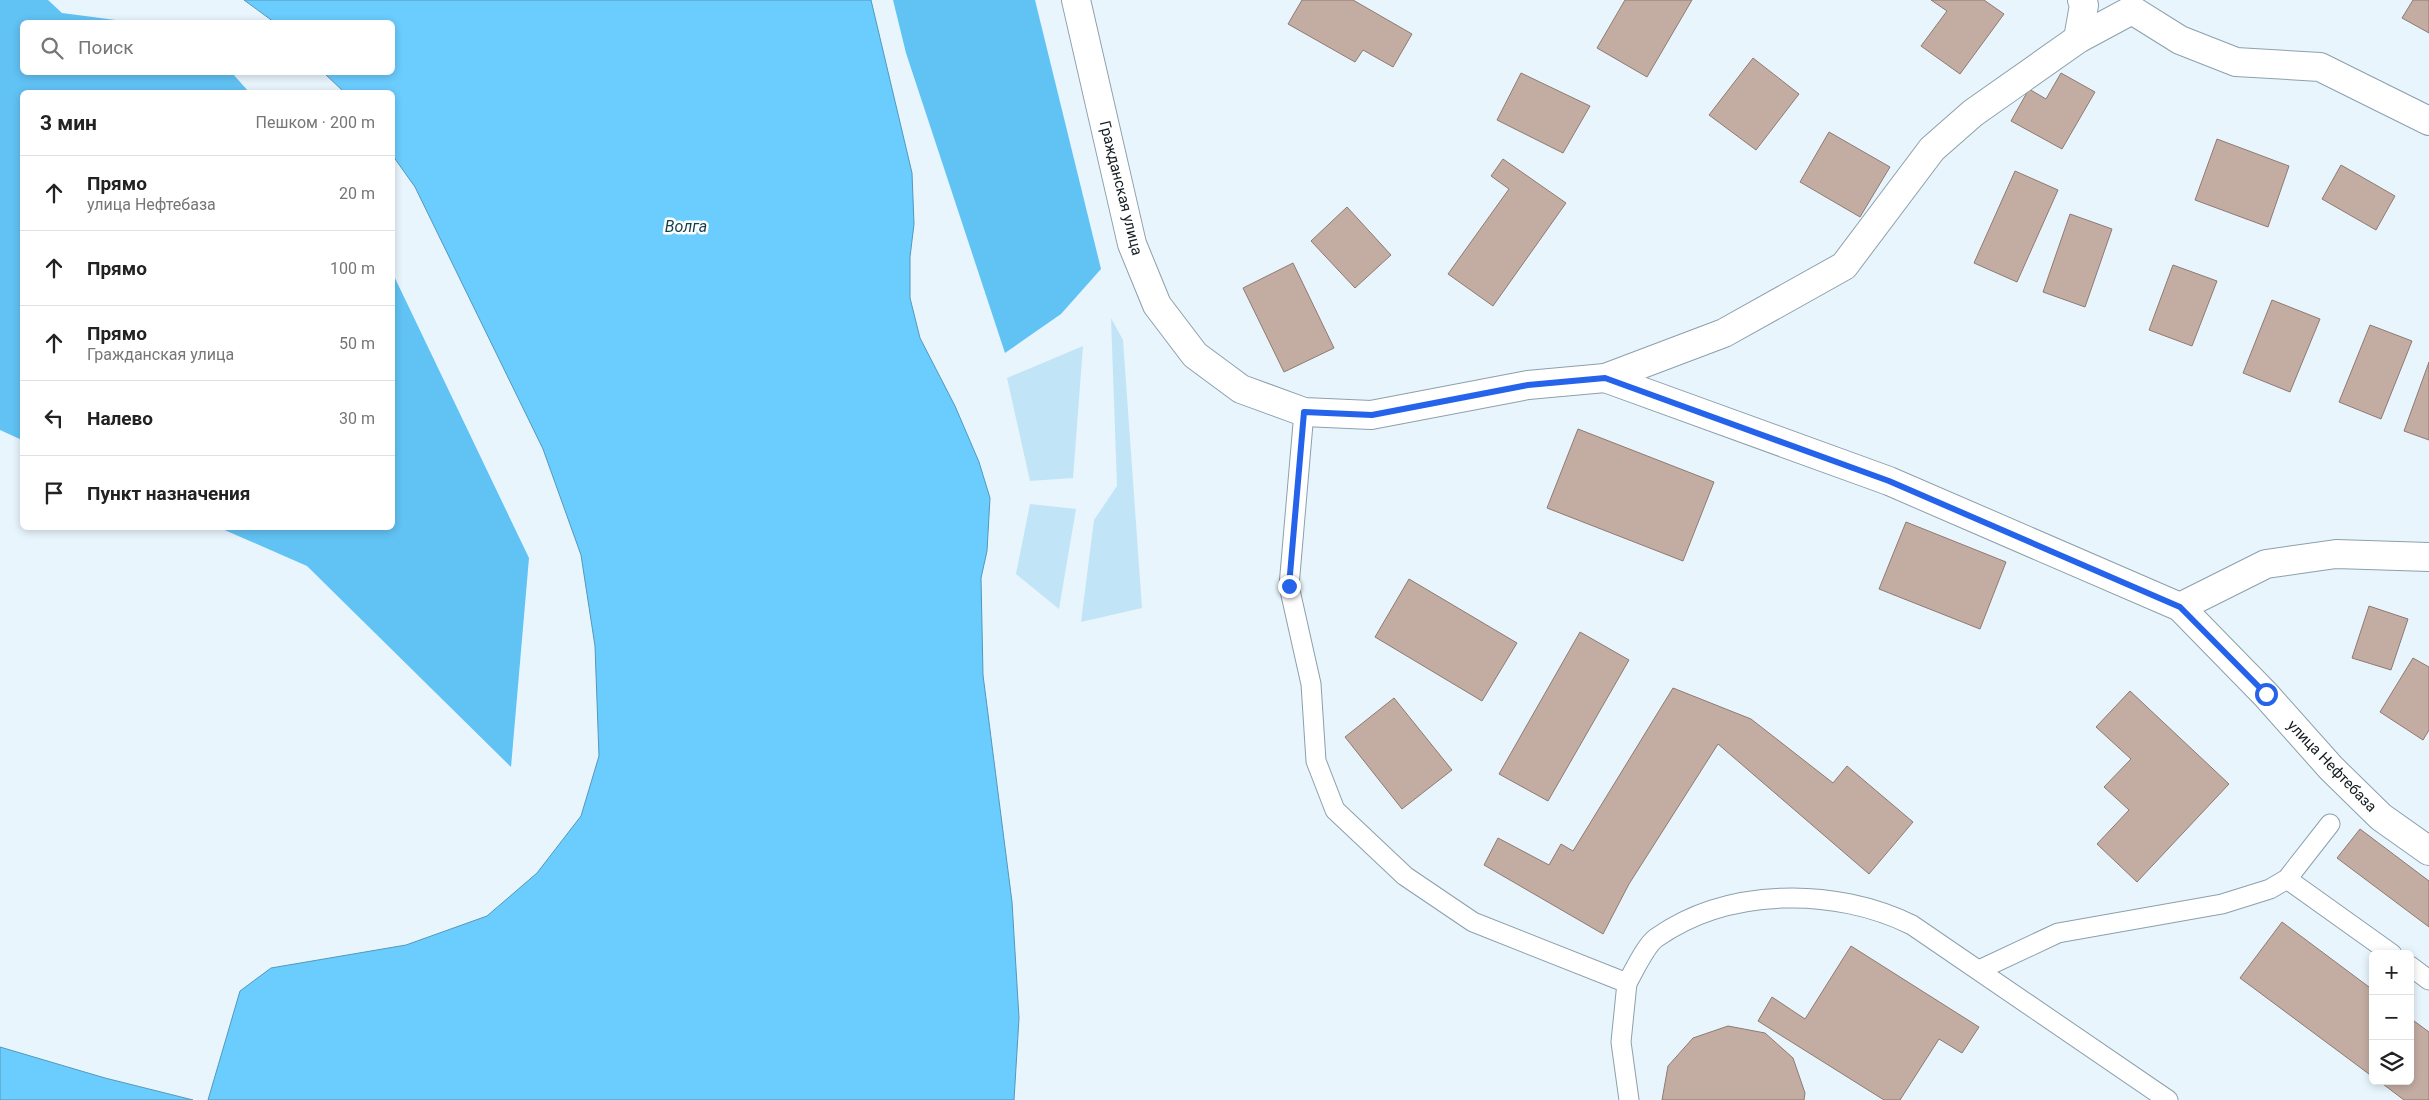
<!DOCTYPE html>
<html lang="ru">
<head>
<meta charset="utf-8">
<style>
  body { margin:0; font-family:Roboto,sans-serif; background:#f2f2f2; color:#222 }
  .controls { position:absolute; right:15px; bottom:15px; display:grid; overflow:hidden; border-radius:8px; box-shadow:0 2px 8px #0003 }
  .controls button { width:45px; height:45px; display:grid; place-items:center; padding:0; border:0; border-bottom:1px solid #e0e0e0; background:#fff; color:#222; font:25px sans-serif }
  .stop { position:absolute; width:15px; height:15px; margin:-11px; border:4px solid #2563eb; border-radius:50%; background:#fff }
  .stop.end { background:#2563eb; border-color:#fff; box-shadow:0 1px 5px #0008 }
  .list { margin:0; padding:0; list-style:none }
  h2 { display:flex; justify-content:space-between; align-items:center; height:65px; margin:0; padding:0 20px; font-size:21px }
  h2 small { font-size:16px; font-weight:400; color:#767676 }
  .list li { display:grid; grid-template-columns:32px 1fr auto; gap:15px; align-items:center; box-sizing:border-box; height:75px; padding:0 20px; border-top:1px solid #e0e0e0 }
  .list b { display:block; font-size:19px; white-space:nowrap }
  .list p { margin:0; font-size:16px; white-space:nowrap; color:#767676 }
  .list em { font-size:16px; font-style:normal; color:#767676 }
  .icon { flex:none; width:28px; height:28px; fill:none; stroke:currentColor; stroke-width:2; stroke-linecap:round; stroke-linejoin:round }
  .map { position:relative; flex:none; width:2429px; height:1100px; overflow:hidden }
  .search { position:absolute; background:#fff; box-shadow:0 2px 8px #0003; left:20px; top:20px; width:375px; height:55px; display:flex; align-items:center; gap:12px; box-sizing:border-box; padding:0 18px; border-radius:8px; color:#767676; font-size:19px }
  .panel { position:absolute; background:#fff; box-shadow:0 2px 8px #0003; left:20px; top:90px; width:375px; height:440px; border-radius:8px }
  .map>svg:first-child { display:block }
  .green { fill:#c2e4f7 }
  .forest { fill:#61c2f4 }
  .water { fill:#6bccfe; stroke:#5298bc }
  .building { fill:#c3ada3; stroke:#8f7a71 }
  .lines { fill:none; stroke-linecap:round; stroke-linejoin:round }
  .service-casing { stroke:#8ca0ac; stroke-width:21 }
  .minor-casing { stroke:#8ca0ac; stroke-width:30 }
  .service { stroke:#fff; stroke-width:19 }
  .minor { stroke:#fff; stroke-width:28 }
  .route { stroke:#2563eb; stroke-width:6 }
  .labels { text-anchor:middle; stroke-width:5; stroke-linejoin:round; paint-order:stroke }
  .street-label { font-size:15px; fill:#161d22; stroke:#fff }
  .water-label { font-size:16px; font-style:italic; fill:#123d51; stroke:#fff }
</style>
</head>
<body>
<div class="map">
<svg width="2429" height="1100" viewBox="0 0 2429 1100">
  <rect width="100%" height="100%" fill="#e8f5fd"/>
  <g class="green">
    <path d="M1111,318L1123,340L1142,608L1081,622L1094,520L1117,486Z"/>
    <path d="M1083,346L1073,478L1030,481L1007,378Z"/>
    <path d="M1030,504L1076,509L1059,609L1016,574Z"/>
  </g>
  <g class="forest">
    <path d="M0,0H48L62,13L131,22H22V72L232,73L249,92H22V440L0,430Z"/>
    <path d="M893,0H1035L1101,269L1061,314L1005,353L906,53Z"/>
    <path d="M393,274L529,558L511,767L307,566L220,528H392Z"/>
  </g>
  <g class="water">
    <path d="M244,0H871L912,173L914,224L910,257V298L920,338L955,406L979,462L990,498L987,551L981,578L983,675L1012,902L1019,1018L1014,1100H208L240,991L271,968L406,945L487,916L537,873L581,816L599,756L595,646L581,555L543,449L415,187L393,156L392,92H344L324,73L392,72V22H274Z"/>
    <path d="M0,1047L105,1078L193,1100H0Z"/>
  </g>
  <g class="building">
    <path d="M1302,0H1353L1412,34L1393,67L1363,50L1355,62L1288,24Z"/>
    <path d="M1625,0H1692L1647,77L1597,48Z"/>
    <path d="M1931,0H1984L2004,14L1960,74L1921,46L1947,11Z"/>
    <path d="M2413,0H2429V33L2402,18Z"/>
    <path d="M1753,58L1799,94L1756,150L1709,115Z"/>
    <path d="M1521,73L1590,106L1563,153L1497,120Z"/>
    <path d="M2061,73L2095,92L2062,149L2011,121L2029,89L2046,99Z"/>
    <path d="M1829,132L1890,167L1860,217L1800,182Z"/>
    <path d="M2217,139L2289,166L2268,227L2195,200Z"/>
    <path d="M1503,159L1566,203L1493,306L1448,274L1509,189L1491,176Z"/>
    <path d="M2341,165L2395,196L2376,230L2322,199Z"/>
    <path d="M2015,171L2058,190L2017,282L1974,263Z"/>
    <path d="M1347,207L1391,255L1355,288L1311,241Z"/>
    <path d="M2070,214L2112,229L2085,307L2043,292Z"/>
    <path d="M1293,263L1334,348L1284,372L1243,288Z"/>
    <path d="M2173,265L2217,281L2192,346L2149,330Z"/>
    <path d="M2272,300L2320,319L2290,392L2243,373Z"/>
    <path d="M2370,325L2412,341L2381,419L2339,402Z"/>
    <path d="M2429,362V440L2404,431Z"/>
    <path d="M1578,429L1714,482L1683,561L1547,508Z"/>
    <path d="M1906,522L2006,562L1980,629L1879,589Z"/>
    <path d="M1409,579L1517,643L1482,701L1375,637Z"/>
    <path d="M2369,606L2408,619L2391,670L2352,658Z"/>
    <path d="M1580,632L1629,660L1548,801L1499,774Z"/>
    <path d="M2413,658L2429,667V730L2423,740L2380,712Z"/>
    <path d="M1673,688L1751,719L1833,783L1847,766L1913,822L1869,874L1718,744L1629,884L1603,934L1484,865L1498,838L1549,865L1561,844L1573,851Z"/>
    <path d="M2130,691L2229,784L2137,882L2097,844L2129,810L2104,787L2131,759L2096,727Z"/>
    <path d="M1394,698L1452,770L1402,809L1345,737Z"/>
    <path d="M2360,829L2429,881V927L2337,858Z"/>
    <path d="M2282,922L2373,990V1077L2240,978Z"/>
    <path d="M1851,946L1979,1027L1962,1053L1939,1039L1900,1100H1884L1758,1021L1772,997L1805,1019Z"/>
    <path d="M2410,1018L2429,1032V1100H2404L2379,1081H2410Z"/>
    <path d="M1728,1026L1765,1033L1793,1058L1805,1093L1804,1100H1662L1668,1066L1693,1038Z"/>
  </g>
  <g class="lines">
    <defs>
      <g id="service">
        <path d="M1304,412L1289,586L1311,684L1316,761L1335,810L1405,876L1473,922L1627,983C1634,971 1646,945 1656,938C1728,887 1835,887 1912,925L2168,1100"/>
        <path d="M2287,879L2392,954"/>
        <path d="M2410,966L2429,980"/>
        <path d="M1979,970L2058,933L2222,904L2270,889L2287,879L2330,824"/>
        <path d="M1627,983L1621,1042L1629,1100"/>
      </g>
      <g id="minor">
        <path d="M1076,0L1132,244L1157,305L1195,355L1241,389L1304,412L1371,415L1528,385L1605,378L1724,333L1844,266L1932,149L1973,113L2078,39L2132,10L2180,40L2236,62L2320,67L2429,121"/>
        <path d="M2078,39L2084,5L2082,0"/>
        <path d="M1605,378L1889,481L2180,607L2266,695L2331,768L2381,817L2429,851"/>
        <path d="M2180,607L2266,564L2336,554L2429,557"/>
      </g>
    </defs>
    <use href="#service" class="service-casing"/>
    <use href="#minor" class="minor-casing"/>
    <use href="#service" class="service"/>
    <use href="#minor" class="minor"/>
  </g>
  <g class="lines">
    <path class="route" d="M1289,586L1304,412L1372,415L1528,385L1605,378L1889,481L2180,607L2266,694"/>
  </g>
  <g class="labels">
    <g class="street-label">
      <text transform="translate(1121 188) rotate(76)" y="5">Гражданская улица</text>
      <text transform="translate(2332 766) rotate(46)" y="5">улица Нефтебаза</text>
    </g>
    <g class="water-label">
      <text x="686" y="232">Волга</text>
    </g>
  </g>
</svg>
<div class="controls">
<button>+</button>
<button>−</button>
<button><svg class="icon" aria-label="layers" viewBox="0 0 24 24"><path d="M12 4l9 5-9 5-9-5zM3 14l9 5 9-5"/></svg></button>
</div>
<div class="stop" style="left:2266px;top:694px"></div>
<div class="stop end" style="left:1289px;top:586px"></div>
<div class="search"><svg class="icon" aria-label="search" viewBox="0 0 24 24"><circle cx="10" cy="10" r="6"/><path d="M15 15l6 6"/></svg>Поиск</div>
<section class="panel">
<h2>3 мин<small>Пешком · 200 m</small></h2>
<ul class="list">
<li><svg class="icon" aria-label="ahead" viewBox="0 0 24 24"><path d="M12 20V5M6 11l6-6 6 6"/></svg><div><b>Прямо</b><p>улица Нефтебаза</p></div><em>20 m</em></li>
<li><svg class="icon" aria-label="ahead" viewBox="0 0 24 24"><path d="M12 20V5M6 11l6-6 6 6"/></svg><div><b>Прямо</b></div><em>100 m</em></li>
<li><svg class="icon" aria-label="ahead" viewBox="0 0 24 24"><path d="M12 20V5M6 11l6-6 6 6"/></svg><div><b>Прямо</b><p>Гражданская улица</p></div><em>50 m</em></li>
<li><svg class="icon" aria-label="left" viewBox="0 0 24 24"><path d="M17 20v-9H6M10 6l-5 5 5 5"/></svg><div><b>Налево</b></div><em>30 m</em></li>
<li><svg class="icon" aria-label="arrive" viewBox="0 0 24 24"><path d="M6 21V4h12l-3 4 3 4H6"/></svg><div><b>Пункт назначения</b></div></li>
</ul>
</section>
</div>
</body>
</html>
